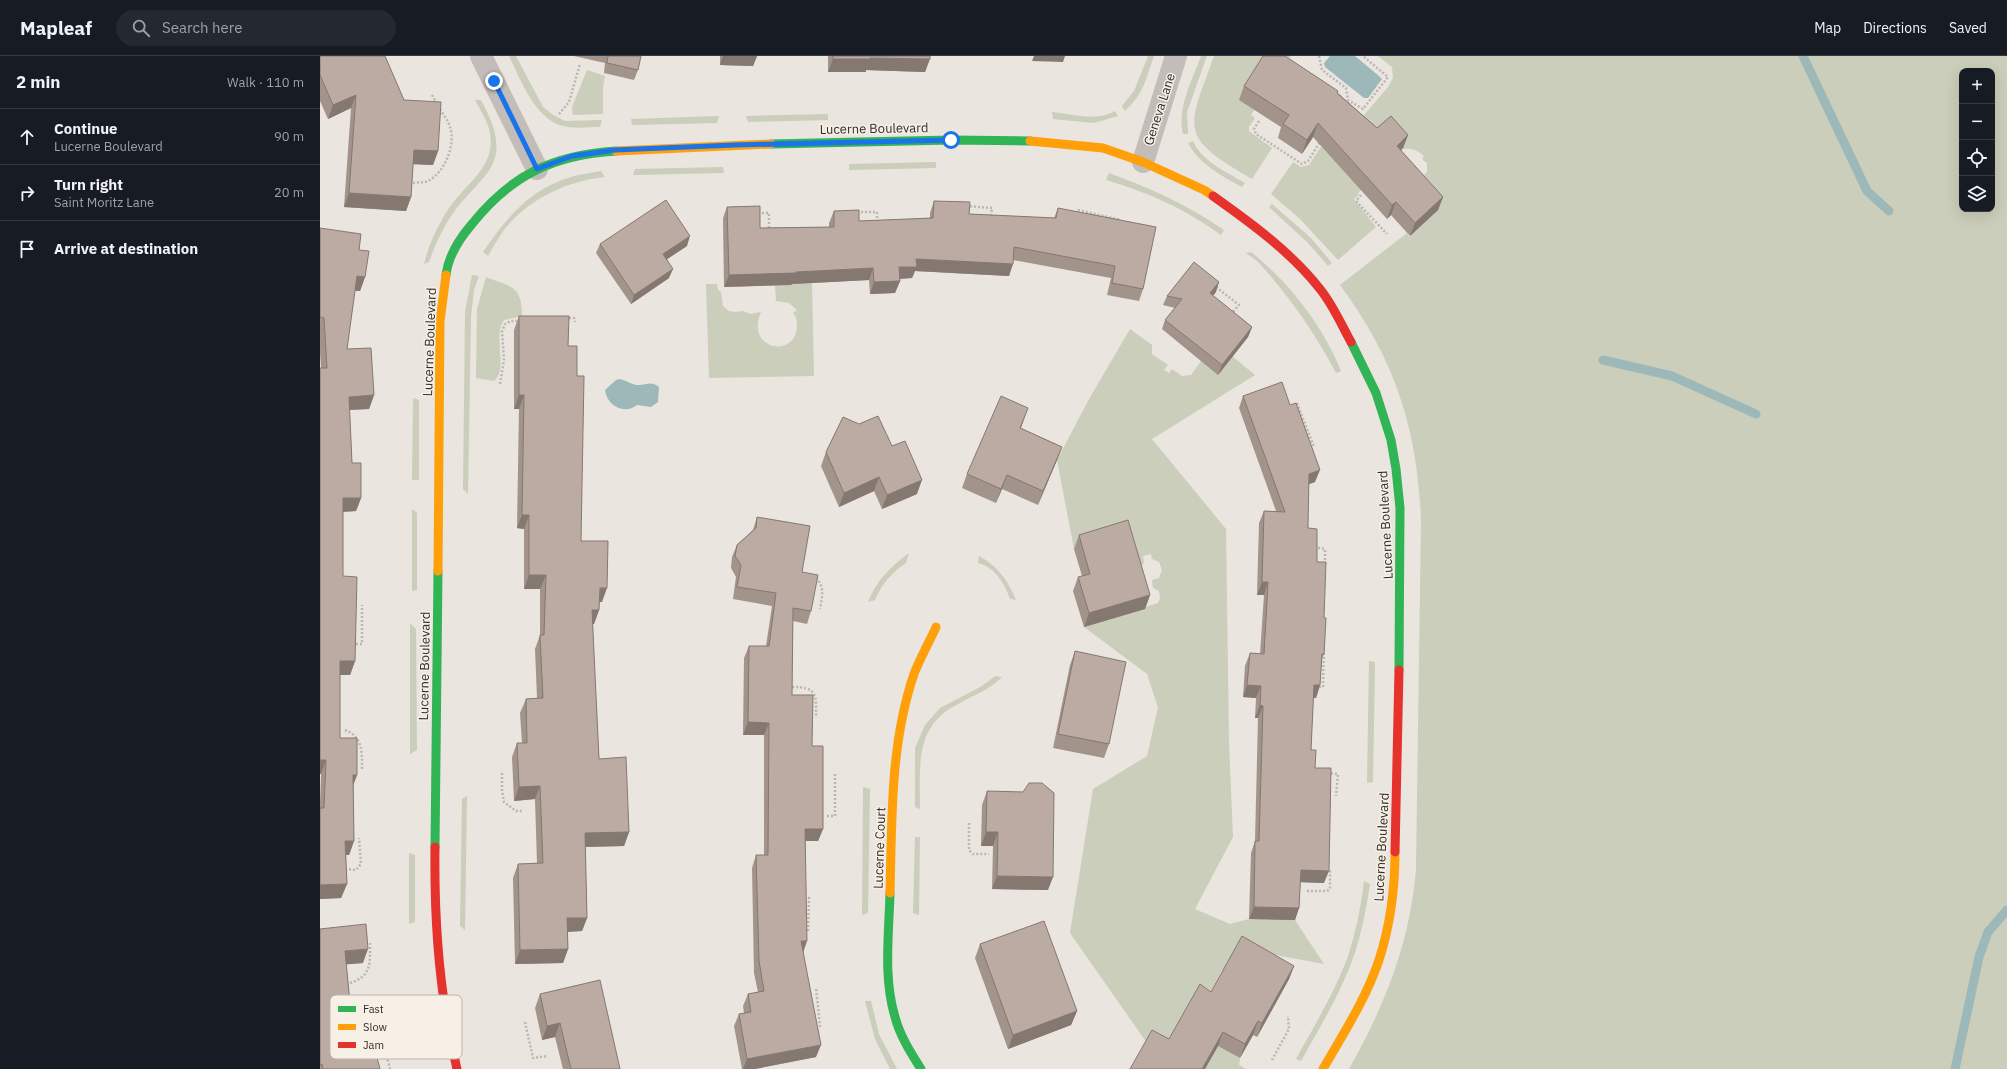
<!DOCTYPE html>
<html lang="en">
<head>
<meta charset="utf-8">
<style>
  body { margin:0; font-family:"IBM Plex Sans",sans-serif; background:#242831; color:#f1f3f6 }
  .controls { position:absolute; right:12px; top:12px; display:grid; overflow:hidden; border-radius:8px; box-shadow:0 4px 16px #0002 }
  .controls button { width:36px; height:36px; display:grid; place-items:center; padding:0; border:0; border-bottom:1px solid #363941; background:#171b24; color:#f1f3f6; font:20px sans-serif }
  .stop { position:absolute; width:12px; height:12px; margin:-9px; border:3px solid #1a73e8; border-radius:50%; background:#fff }
  .stop.end { background:#1a73e8; border-color:#fff; box-shadow:0 1px 4px #0008 }
  .list { margin:0; padding:0; list-style:none }
  h2 { display:flex; justify-content:space-between; align-items:center; height:52px; margin:0; padding:0 16px; font-size:17px }
  h2 small { font-size:13px; font-weight:400; color:#9ea1a6 }
  .list li { display:grid; grid-template-columns:26px 1fr auto; gap:12px; align-items:center; box-sizing:border-box; height:56px; padding:0 16px; border-top:1px solid #363941 }
  .list b { display:block; font-size:15px; white-space:nowrap }
  .list p { margin:0; font-size:13px; white-space:nowrap; color:#9ea1a6 }
  .list em { font-size:13px; font-style:normal; color:#9ea1a6 }
  .icon { flex:none; width:22px; height:22px; fill:none; stroke:currentColor; stroke-width:2; stroke-linecap:round; stroke-linejoin:round }
  .map { position:relative; flex:none; width:1687px; height:1013px; overflow:hidden }
  header { display:flex; align-items:center; gap:24px; box-sizing:border-box; height:56px; padding:0 20px; background:#171b24; border-bottom:1px solid #363941 }
  header strong { font-size:19px }
  nav { display:flex; gap:22px; margin-inline-start:auto; font-size:14px }
  .search { width:280px; height:36px; background:#242831; display:flex; align-items:center; gap:10px; box-sizing:border-box; padding:0 14px; border-radius:22px; color:#9ea1a6; font-size:15px }
  main { display:flex }
  aside { flex:1; background:#171b24 }
  .map>svg:first-child { display:block }
  .green { fill:#caceba; fill-rule:evenodd }
  .water { fill:#9db8b9 }
  .lines { fill:none; stroke-linecap:round; stroke-linejoin:round }
  .stream { stroke:#9db8b9; stroke-width:9 }
  .path { stroke:#bbb6b1; stroke-width:2.5; stroke-dasharray:2 2; stroke-linecap:butt }
  .street { stroke:#c2bdb8; stroke-width:22 }
  .fast { stroke:#30b455; stroke-width:9 }
  .slow { stroke:#ff9f0a; stroke-width:9 }
  .jam { stroke:#e5322d; stroke-width:9 }
  .wall { fill:#a2938b }
  .shaded-wall { fill:#847871 }
  .building { fill:#bcaba2; stroke:#847871 }
  .route { stroke:#1a73e8; stroke-width:5 }
  .labels { text-anchor:middle; stroke-width:3; stroke-linejoin:round; paint-order:stroke }
  .street-label { font-size:13px; fill:#332b27; stroke:#f7f0e6 }
  .key { fill:#f7f0e6; stroke:#bcb5ad; stroke-width:1 }
  .key-label { font-size:11px; fill:#332b27 }
</style>
</head>
<body>
<header>
<strong>Mapleaf</strong>
<div class="search"><svg class="icon" aria-label="search" viewBox="0 0 24 24"><circle cx="10" cy="10" r="6"/><path d="M15 15l6 6"/></svg>Search here</div>
<nav><a>Map</a><a>Directions</a><a>Saved</a></nav>
</header>
<main>
<aside>
<h2>2 min<small>Walk · 110 m</small></h2>
<ul class="list">
<li><svg class="icon" aria-label="ahead" viewBox="0 0 24 24"><path d="M12 20V5M6 11l6-6 6 6"/></svg><div><b>Continue</b><p>Lucerne Boulevard</p></div><em>90 m</em></li>
<li><svg class="icon" aria-label="right" viewBox="0 0 24 24"><path d="M7 20v-9h11M14 6l5 5-5 5"/></svg><div><b>Turn right</b><p>Saint Moritz Lane</p></div><em>20 m</em></li>
<li><svg class="icon" aria-label="arrive" viewBox="0 0 24 24"><path d="M6 21V4h12l-3 4 3 4H6"/></svg><div><b>Arrive at destination</b></div></li>
</ul>
</aside>
<div class="map">
<svg width="1687" height="1013" viewBox="0 0 1687 1013">
  <rect width="100%" height="100%" fill="#eae5df"/>
  <g class="green">
    <path d="M189,0H196L223,51L233,59L245,65L282,64L280,71C268,71 254,73 243,70C214,62 201,24 189,0Z"/>
    <path d="M828,0H834C826,22 824,38 805,55L802,50L814,35Z"/>
    <path d="M881,0H887L867,56L868,78H863C857,51 872,25 881,0Z"/>
    <path d="M894,0H971L931,59L935,62L929,71V75L952,92L932,123C858,80 867,75 894,0Z"/>
    <path d="M1058,0H1687V1013H1029C1065,949 1090,887 1096,813L1101,466C1098,374 1075,303 1020,229L1087,177L1089,181L1117,154L1101,122L1107,116V107L1102,103L1104,100C1097,94 1093,92 1083,93L1066,74L1041,134L1038,137L1039,138L1034,143L1056,171L1018,204L980,163L951,138L973,106L981,111L989,109L1013,72L1044,59L1068,31L1073,22L1072,11ZM1642,15H1672V153H1642Z"/>
    <path d="M267,14L285,20L283,32V58L253,59L252,51Z"/>
    <path d="M155,44H161C173,66 185,93 168,116C158,130 144,141 134,156C123,171 115,189 109,206L104,208C109,188 118,169 129,152C146,127 176,111 170,77C168,65 160,54 155,44Z"/>
    <path d="M795,55L798,60L774,67L733,63L732,56C753,58 775,66 795,55Z"/>
    <path d="M508,58V64L428,66L426,60Z"/>
    <path d="M399,60L397,67L312,69L311,63Z"/>
    <path d="M873,85C882,106 907,116 925,127L922,131C902,120 879,108 868,87Z"/>
    <path d="M616,106V112L529,114V108Z"/>
    <path d="M403,111L404,117L313,119L315,113Z"/>
    <path d="M281,115L285,121C248,125 213,141 188,169C180,178 174,190 168,200L163,196C186,162 210,133 251,121C261,118 271,117 281,115Z"/>
    <path d="M789,117C830,132 868,149 904,174L901,179C866,153 827,136 786,124Z"/>
    <path d="M952,148L991,182L1012,207L1008,210L988,187L949,151Z"/>
    <path d="M931,196C969,226 1003,270 1021,315L1016,317C995,277 971,243 941,209C937,204 931,201 926,197Z"/>
    <path d="M152,219L159,220L154,234L151,261L148,438L143,433L145,256Z"/>
    <path d="M166,221C191,231 202,229 202,260L184,264C172,281 189,312 174,325L156,322L157,253Z"/>
    <path d="M471,226H492L494,320L389,322L386,228H397L398,234L401,236L403,250L409,255L415,256L423,255L431,258L441,256C423,297 485,305 476,261L473,257L477,254L469,247L456,245L455,230L471,229Z"/>
    <path d="M810,273L832,289V298L848,309L844,314L849,317L852,313L862,320L871,319L881,305L912,300L935,319L832,383L906,473L909,687L913,781L875,853L910,868L929,863L975,864L1004,908L945,897L905,915L902,914L889,939L860,968L920,1002L919,1009L926,1013H872L827,987L750,877L773,733L827,700L838,651L827,618L764,571L838,547L840,542L839,535L833,532L832,524L839,522L842,514L839,506L832,503L831,498L823,500L824,507L819,512L803,478L754,493L737,404L768,345Z"/>
    <path d="M93,342L99,344V424H92Z"/>
    <path d="M92,453L97,457V534L92,535Z"/>
    <path d="M589,497L586,507C572,516 561,529 555,544L548,546C556,525 571,510 589,497Z"/>
    <path d="M659,500C678,510 688,525 696,544L690,543C685,528 675,511 658,507Z"/>
    <path d="M90,567L96,573L97,694L90,698Z"/>
    <path d="M1049,605L1055,606L1053,726L1047,727Z"/>
    <path d="M675,620L682,621C669,634 654,639 638,648C594,670 600,710 600,753L595,751V692L605,669L620,652L662,630Z"/>
    <path d="M543,731L550,733L548,857L542,859Z"/>
    <path d="M147,740L145,874L140,870L142,743Z"/>
    <path d="M595,781H600L599,859L593,857Z"/>
    <path d="M89,797L95,799V866L89,868Z"/>
    <path d="M1044,825L1050,828C1047,846 1044,865 1039,883C1027,927 1003,966 981,1005L976,1003C994,970 1015,936 1028,900C1036,876 1041,850 1044,825Z"/>
    <path d="M545,945H551L559,978L577,1013H570L555,983Z"/>
  </g>
  <g class="water">
    <path d="M1010,0H1035L1059,20L1062,23L1048,42H1044L1005,11L1004,7Z"/>
    <path d="M300,323C305,324 311,328 316,329C326,330 330,324 339,331L338,346L331,351L317,349C304,359 287,350 285,334L296,324Z"/>
  </g>
  <g class="lines">
    <g class="stream">
      <path d="M1483,0L1547,135L1569,155"/>
      <path d="M1283,304L1352,320L1436,358"/>
      <path d="M1635,1013L1659,901L1668,876L1687,854"/>
    </g>
    <g class="path">
      <path d="M999,0L1002,14L1026,32L1028,44L1043,53L1068,21L1043,0"/>
      <path d="M112,39L117,48"/>
      <path d="M239,58L249,46L260,8"/>
      <path d="M939,65L934,73L936,78L982,108L988,105L1000,86"/>
      <path d="M93,127C98,126 104,127 108,125C125,116 136,89 130,71C128,64 123,58 119,52"/>
      <path d="M1041,139L1036,145L1067,178"/>
      <path d="M646,150L672,152L671,161"/>
      <path d="M758,154L801,164"/>
      <path d="M537,156H557V162"/>
      <path d="M438,157H449V174"/>
      <path d="M896,231L919,249L911,258"/>
      <path d="M245,262H254L255,266"/>
      <path d="M180,328L184,304L182,276L185,268L191,265H201"/>
      <path d="M977,347L994,391"/>
      <path d="M998,492L1005,493V509"/>
      <path d="M496,522C505,530 502,542 500,553"/>
      <path d="M36,588H42V549"/>
      <path d="M472,631C498,631 496,639 496,662"/>
      <path d="M999,631H1003L1004,591"/>
      <path d="M25,674C43,681 42,696 42,713"/>
      <path d="M182,717V735L184,746L196,755H202"/>
      <path d="M1007,717L1018,718L1016,740"/>
      <path d="M507,760H515V716"/>
      <path d="M649,767V794L653,798H669"/>
      <path d="M25,813L36,814L41,808L39,782"/>
      <path d="M987,835H1007L1010,833V813"/>
      <path d="M484,842H489L488,877"/>
      <path d="M30,927C52,920 50,907 50,887"/>
      <path d="M205,966L213,1002L227,1000"/>
      <path d="M496,973L500,970L496,932"/>
      <path d="M65,992L70,1013"/>
      <path d="M952,1004L969,973L968,960"/>
    </g>
    <g class="street">
      <path d="M161,0L217,113"/>
      <path d="M823,106L856,0"/>
    </g>
    <g class="fast">
      <path d="M451,88L631,84L710,85"/>
      <path d="M126,219C128,201 140,182 152,168C191,119 233,99 296,95"/>
      <path d="M1031,286L1056,337L1071,384L1076,413L1080,452L1079,614"/>
      <path d="M115,791L118,515"/>
      <path d="M570,837C569,878 563,921 575,961C580,980 591,997 601,1013"/>
    </g>
    <g class="slow">
      <path d="M710,85L783,92L823,106L884,134L893,140"/>
      <path d="M296,95L451,88"/>
      <path d="M118,515L120,265L126,219"/>
      <path d="M570,837C572,764 570,688 594,618C600,602 609,587 616,571"/>
      <path d="M1003,1013C1023,978 1046,943 1059,904C1070,870 1075,832 1075,796"/>
    </g>
    <g class="jam">
      <path d="M893,140C931,167 971,196 1000,233C1013,249 1021,268 1031,286"/>
      <path d="M115,791C114,866 119,940 137,1013"/>
      <path d="M1075,796L1079,614"/>
    </g>
  </g>
  <g class="wall">
    <path d="M0,0L84,44L118,95L113,109L93,108L91,141L86,155L24,151L31,52L8,63L0,45Z"/>
    <path d="M254,0H321L318,14L314,24L284,17L285,7Z"/>
    <path d="M400,0H437L433,10L400,9Z"/>
    <path d="M508,0H610L605,16L546,14V16H508Z"/>
    <path d="M924,30L1018,37L1057,72L1088,79L1083,92L1081,95L1123,141L1118,154L1090,180L1071,159L1067,163L993,81L982,98L958,82L961,71L919,44Z"/>
    <path d="M614,145L649,158L734,162L738,152L823,233L819,245L787,239L791,222L693,204L689,220L595,215L592,222L580,223V225L575,237L550,238L549,224L472,228L471,229L404,231L403,162L407,151L440,172L509,171V167L514,155L539,165L610,162V157Z"/>
    <path d="M0,172L39,194L45,221L40,235H35L27,293L54,339L49,353L29,354L32,407L41,442L36,455L23,456V520L35,605L30,619H20V682L37,719L33,728L34,785L29,799H26L27,828L21,842L0,843V746L1,718V312L0,296Z"/>
    <path d="M280,188L367,190L346,203L349,222L311,248L276,197Z"/>
    <path d="M896,236L893,240L932,271L928,281L898,319L842,273L845,264L855,252L843,249L847,240Z"/>
    <path d="M199,260L248,290L257,320L261,485L282,546H279V554L274,568H272L279,703L309,776L304,790L265,791L267,862L262,875L248,876V893L243,907L195,908L193,822L198,808L217,807L215,743L194,745L192,701L197,687H202L200,657L206,643L217,642L215,593L220,579V533H204V473L197,472L199,353H194V274Z"/>
    <path d="M923,340L995,426L988,428V472L997,506L1004,562V598L1002,603L1000,629L996,642H993L991,694L995,712L1004,827L980,826L979,852L975,864L929,863L931,797L935,785L938,662H935L936,642L923,641L925,610L930,597L940,598L944,539H937L939,467L944,455H956L919,352Z"/>
    <path d="M703,366L701,372L742,391L737,404L718,449L682,433L676,447L642,432L647,418Z"/>
    <path d="M572,390L597,438L562,453L554,435L519,451L501,410L506,396Z"/>
    <path d="M437,461L482,516L491,555L487,568L473,565L472,639L492,690L503,773L498,785H485L483,896L496,1001L435,1013H422L414,970L419,958L424,957L423,950L428,938L438,936L434,917L432,812L436,799H444V679H423L424,602L429,590H446L452,550L413,543L416,521L411,512L412,501L417,489L433,474Z"/>
    <path d="M759,479L830,539L825,553L764,571L753,535L758,521L762,520L754,493Z"/>
    <path d="M755,595L789,688L784,702L733,692L750,609Z"/>
    <path d="M667,735L728,834L672,833L673,790H661L662,749Z"/>
    <path d="M0,873L43,907L26,908L32,967L60,1013H0Z"/>
    <path d="M660,888L757,955L751,969L688,993L655,902Z"/>
    <path d="M974,910L969,923L937,981L933,979L920,1002L898,990L885,1013H810L849,983L891,936Z"/>
    <path d="M220,938L300,1013H243L235,981L222,984L215,952Z"/>
  </g>
  <g class="shaded-wall">
    <path d="M403,0H437L433,10L400,9Z"/>
    <path d="M714,0H745L743,6L712,5Z"/>
    <path d="M550,2L610,3L605,16L546,14V16H508L513,3Z"/>
    <path d="M36,39L31,52L8,63L13,49Z"/>
    <path d="M998,67L993,81L982,98L987,84Z"/>
    <path d="M1088,79L1083,92L1072,103L1077,90Z"/>
    <path d="M94,94L118,95L113,109L89,108Z"/>
    <path d="M29,137L91,141L86,155L24,151Z"/>
    <path d="M1123,141L1118,154L1090,180L1095,167Z"/>
    <path d="M1076,146L1071,159L1067,163L1072,149Z"/>
    <path d="M370,180L367,190L340,208L343,198Z"/>
    <path d="M596,203L693,208L689,220L595,215L592,222L575,223L579,211Z"/>
    <path d="M553,212L549,224L472,228L471,229L404,231L409,219Z"/>
    <path d="M353,213L349,222L311,248L314,239Z"/>
    <path d="M37,220L45,221L40,235L32,234Z"/>
    <path d="M580,225L575,237L550,238L554,226Z"/>
    <path d="M899,226L896,236L886,247L890,237Z"/>
    <path d="M932,271L928,281L898,319L902,309Z"/>
    <path d="M54,339L49,353L24,354L29,341Z"/>
    <path d="M199,339H204L199,353H194Z"/>
    <path d="M708,352L703,366L695,386L700,372Z"/>
    <path d="M742,391L737,404L718,449L723,435Z"/>
    <path d="M1000,414L995,426L984,430L989,418Z"/>
    <path d="M687,419L682,433L676,447L681,433Z"/>
    <path d="M559,421L554,435L519,451L524,437Z"/>
    <path d="M602,424L597,438L562,453L567,439Z"/>
    <path d="M23,442H41L36,455L18,456Z"/>
    <path d="M202,459H209L204,473L197,472Z"/>
    <path d="M209,519H226L220,533H204Z"/>
    <path d="M942,526H948L944,539H937Z"/>
    <path d="M280,532H287L282,546H275Z"/>
    <path d="M830,539L825,553L764,571L769,557Z"/>
    <path d="M272,554H279L274,568H267Z"/>
    <path d="M20,605H35L30,619H15Z"/>
    <path d="M927,629L941,630L936,642L923,641Z"/>
    <path d="M994,629H1000L996,642L990,641Z"/>
    <path d="M940,649L943,650L938,662H935Z"/>
    <path d="M428,666L449,667L444,679H423Z"/>
    <path d="M0,704H6L1,718H0Z"/>
    <path d="M33,719H37L32,733Z"/>
    <path d="M220,730L215,743L194,745L199,731Z"/>
    <path d="M485,773H503L498,785H480Z"/>
    <path d="M309,776L304,790L260,791L265,777Z"/>
    <path d="M666,776H678L673,790H661Z"/>
    <path d="M25,785H34L29,799H20Z"/>
    <path d="M981,814L1009,815L1004,827L976,826Z"/>
    <path d="M677,820L733,821L728,834L672,833Z"/>
    <path d="M27,828L21,842L0,843V829Z"/>
    <path d="M934,851L979,852L975,864L929,863Z"/>
    <path d="M247,862H267L262,875L242,876Z"/>
    <path d="M481,885H487L483,897Z"/>
    <path d="M48,893L43,907L20,909L25,895Z"/>
    <path d="M248,893L243,907L195,908L200,894Z"/>
    <path d="M974,910L969,923L937,981L942,967Z"/>
    <path d="M757,955L751,969L688,993L693,979Z"/>
    <path d="M938,965L933,979L920,1002L925,988Z"/>
    <path d="M240,967L235,981L222,984L227,970Z"/>
    <path d="M903,976L898,990L885,1013H882Z"/>
    <path d="M501,989L496,1001L435,1013H423L427,1003Z"/>
  </g>
  <g class="building">
    <path d="M0,0H65L84,44L121,46L118,95L94,94L91,141L29,137L36,39L13,49L0,19Z"/>
    <path d="M288,0H321L318,14L287,7Z"/>
    <path d="M513,0H610V3L550,2V3H513Z"/>
    <path d="M943,0H965L1018,35L1017,37L1057,72L1071,60L1088,79L1077,90L1123,141L1095,167L1076,146L1072,149L998,67L987,84L963,68L969,59L924,30Z"/>
    <path d="M346,144L370,180L343,198L353,213L314,239L280,188Z"/>
    <path d="M614,145L650,146L649,158L736,162L738,152L836,171L823,233L792,227L795,210L694,191L693,208L596,203L597,211H579L580,225L554,226L553,212L476,216V217L409,219L407,151L440,150V172L514,171V155L539,154V165L613,162Z"/>
    <path d="M0,172L41,178L39,194L49,195L45,221L37,220L27,293L51,292L54,339L29,341L32,407H41V442H23V520L37,521L35,605H20V682H37V719H33L34,785H25L27,828L0,829V752H4L6,704H0V312H7L4,262L0,261Z"/>
    <path d="M874,206L899,226L890,237L932,271L902,309L845,264L862,243L847,240Z"/>
    <path d="M199,260H249L248,290H257V320H264L261,485H288L287,532H280L279,554H272L279,703L306,701L309,776L265,777L267,862H247L248,893L200,894L198,808L223,807L220,730L199,731L197,687H207L206,643L223,642L220,579H224L226,519H209V459H202L204,339H199Z"/>
    <path d="M962,326L970,349L976,347L1000,414L989,418L988,472L997,473V506H1006L1004,562H1006L1004,598H1002L1000,629H994L991,694H996L995,712H1011L1009,815L981,814L979,852L934,851L935,785H939L943,650L940,649L941,630L927,629L930,597L944,598L948,526H942L944,455L965,456L923,340Z"/>
    <path d="M681,340L708,352L700,372L742,391L723,435L687,419L681,433L647,418Z"/>
    <path d="M558,360L572,390L585,385L602,424L567,439L559,421L524,437L506,396L523,361L539,368Z"/>
    <path d="M437,461L490,470L482,516L498,519L491,555L473,552L472,639H493L492,690H503V773H485L487,885H481L501,989L427,1003L419,958L431,956L428,938L444,935L439,905L436,799H448L449,667L428,666L429,590H449L456,537L417,531L421,509L415,500L417,489L436,472Z"/>
    <path d="M808,464L830,539L769,557L758,521L770,518L759,479Z"/>
    <path d="M755,595L806,606L789,688L738,678Z"/>
    <path d="M709,727H722L734,737L733,821L677,820L678,776H666L667,735L703,736Z"/>
    <path d="M724,865L757,955L693,979L660,888Z"/>
    <path d="M46,868L48,893L25,895L32,967L47,963L60,1013H3L2,1008L0,1009V873Z"/>
    <path d="M922,880L974,910L942,967L938,965L925,988L903,976L882,1013H810L832,974L849,983L880,928L891,936Z"/>
    <path d="M280,924L300,1013H251L240,967L227,970L220,938Z"/>
  </g>
  <g class="lines">
    <path class="route" d="M174,25L217,113L252,100L295,94L415,89L631,84"/>
  </g>
  <g class="labels">
    <g class="street-label">
      <text transform="translate(839 53) rotate(-72)" y="5">Geneva Lane</text>
      <text transform="translate(554 72) rotate(-1)" y="5">Lucerne Boulevard</text>
      <text transform="translate(109 286) rotate(-88)" y="5">Lucerne Boulevard</text>
      <text transform="translate(1065 469) rotate(-93)" y="5">Lucerne Boulevard</text>
      <text transform="translate(104 610) rotate(-89)" y="5">Lucerne Boulevard</text>
      <text transform="translate(1061 791) rotate(-87)" y="5">Lucerne Boulevard</text>
      <text transform="translate(559 792) rotate(-88)" y="5">Lucerne Court</text>
    </g>
  </g>
  <rect x="10" y="939" width="132" height="64" rx="6" class="key"/>
  <rect x="18" y="950" width="18" height="6" fill="#30b455"/>
  <rect x="18" y="968" width="18" height="6" fill="#ff9f0a"/>
  <rect x="18" y="986" width="18" height="6" fill="#e5322d"/>
  <g class="key-label">
    <text x="43" y="957">Fast</text>
    <text x="43" y="975">Slow</text>
    <text x="43" y="993">Jam</text>
  </g>
</svg>
<div class="controls">
<button>+</button>
<button>−</button>
<button><svg class="icon" aria-label="locate" viewBox="0 0 24 24"><circle cx="12" cy="12" r="6"/><path d="M12 2v4M12 18v4M2 12h4M18 12h4"/></svg></button>
<button><svg class="icon" aria-label="layers" viewBox="0 0 24 24"><path d="M12 4l9 5-9 5-9-5zM3 14l9 5 9-5"/></svg></button>
</div>
<div class="stop" style="left:631px;top:84px"></div>
<div class="stop end" style="left:174px;top:25px"></div>
</div>
</main>
</body>
</html>
